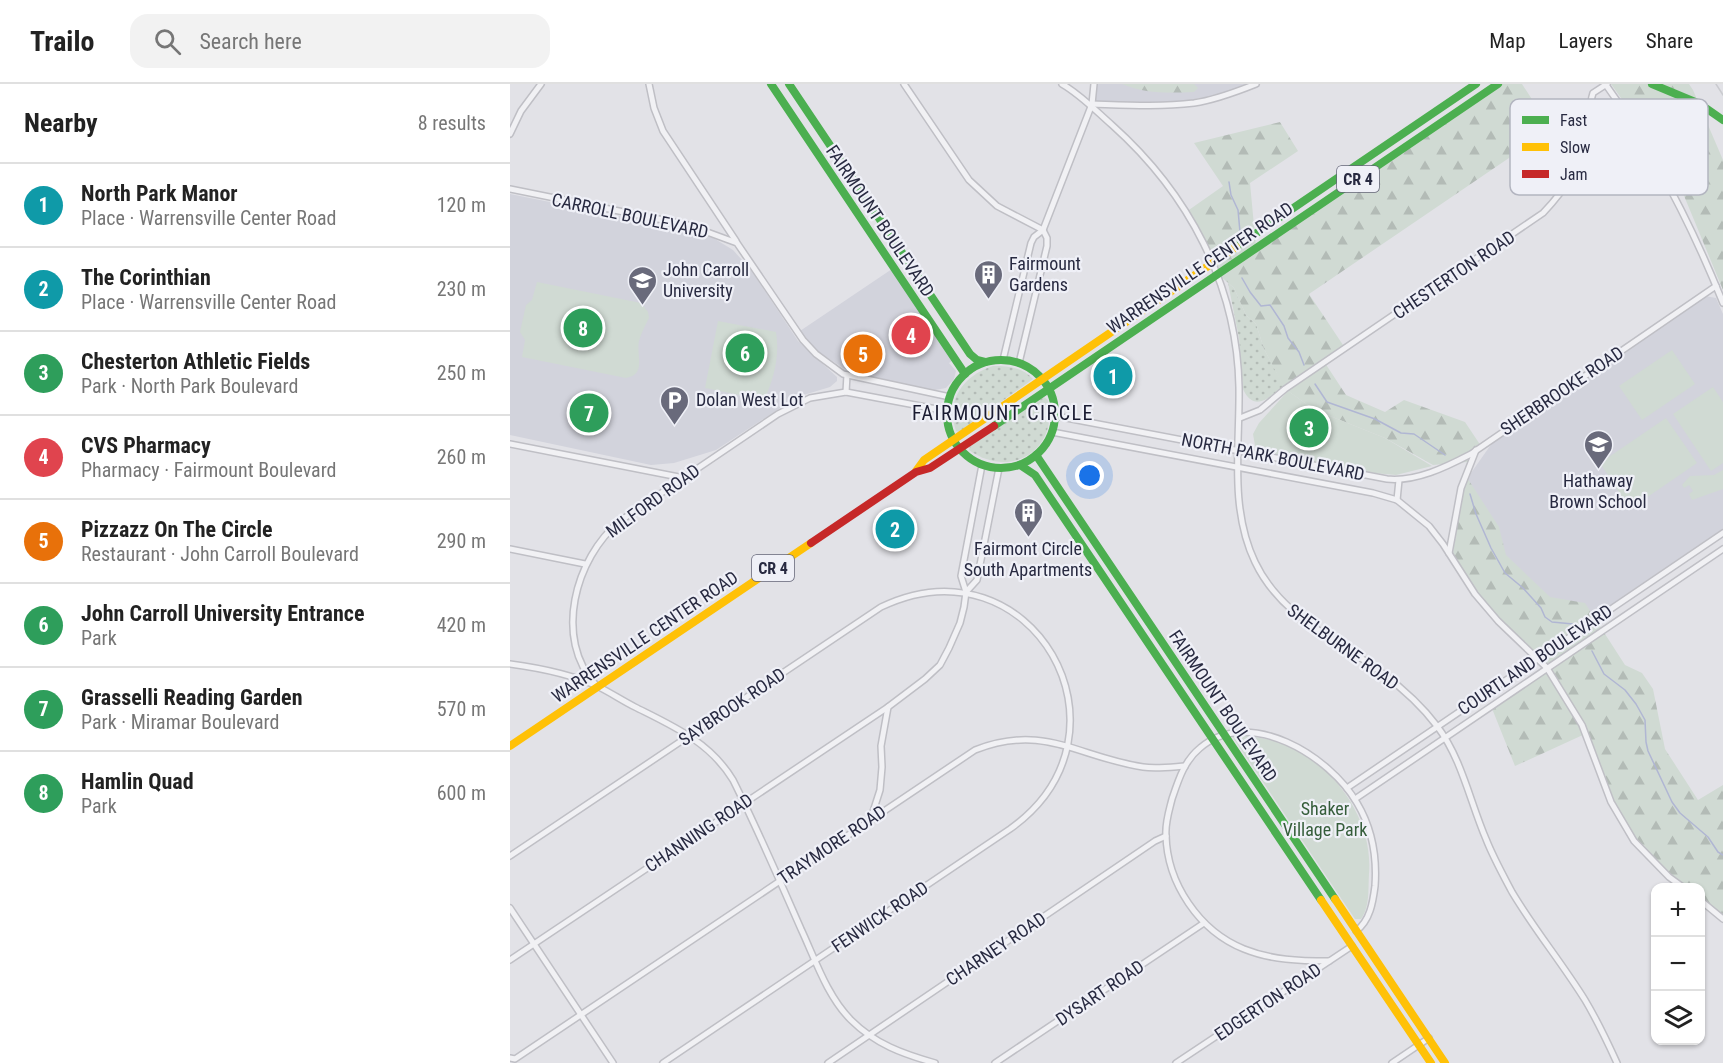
<!DOCTYPE html>
<html lang="en">
<head>
<meta charset="utf-8">
<style>
  body { margin:0; font-family:"Roboto Condensed",sans-serif; background:#f2f2f2; color:#222 }
  .controls { position:absolute; right:18px; bottom:18px; display:grid; overflow:hidden; border-radius:12px; box-shadow:0 2px 4px #0004 }
  .controls button { width:54px; height:54px; display:grid; place-items:center; padding:0; border:0; border-bottom:2px solid #e0e0e0; background:#fff; color:#222; font:30px sans-serif }
  .you { position:absolute; left:580px; top:392px; width:21px; height:21px; margin:-15px; border:4px solid #fff; border-radius:50%; background:#1a73e8; box-shadow:0 0 0 9px #1a73e833 }
  .badge { display:grid; place-items:center; width:39px; height:39px; border-radius:50%; background:#1a73e8; color:#fff; font-size:20px; font-weight:700 }
  .pin { position:absolute; translate:-50% -50%; border:3px solid #fff; box-shadow:0 2px 6px #0006 }
  .list { margin:0; padding:0; list-style:none }
  h2 { display:flex; justify-content:space-between; align-items:center; height:78px; margin:0; padding:0 24px; font-size:26px }
  h2 small { font-size:20px; font-weight:400; color:#767676 }
  .list li { display:grid; grid-template-columns:39px 1fr auto; gap:18px; align-items:center; box-sizing:border-box; height:84px; padding:0 24px; border-top:2px solid #e0e0e0 }
  .list b { display:block; font-size:22px; white-space:nowrap }
  .list p { margin:0; font-size:20px; white-space:nowrap; color:#767676 }
  .list em { font-size:20px; font-style:normal; color:#767676 }
  .icon { flex:none; width:33px; height:33px; fill:none; stroke:currentColor; stroke-width:2; stroke-linecap:round; stroke-linejoin:round }
  .map { position:relative; flex:none; width:1213px; height:979px; overflow:hidden }
  header { display:flex; align-items:center; gap:36px; box-sizing:border-box; height:84px; padding:0 30px; background:#fff; border-bottom:2px solid #e0e0e0 }
  header strong { font-size:28px }
  nav { display:flex; gap:33px; margin-inline-start:auto; font-size:21px }
  .search { width:420px; height:54px; background:#f2f2f2; display:flex; align-items:center; gap:15px; box-sizing:border-box; padding:0 21px; border-radius:18px; color:#767676; font-size:22px }
  main { display:flex }
  aside { flex:1; background:#fff }
  .map>svg:first-child { display:block }
  .built { fill:#d2d3dc }
  .grass { fill:url(#grass-dots) }
  .forest { fill:url(#forest-firs) }
  .green { fill:#d0dad3 }
  .lines { fill:none; stroke-linecap:round; stroke-linejoin:round }
  .stream { stroke:#b0b6d3; stroke-width:1.5 }
  .street-casing { stroke:#bfbfc5; stroke-width:8 }
  .street { stroke:#f1f1f4; stroke-width:5 }
  .fast { stroke:#4caf50; stroke-width:8 }
  .slow { stroke:#ffc107; stroke-width:8 }
  .jam { stroke:#c62828; stroke-width:8 }
  .tram { stroke:#cacbcf; stroke-width:1.5 }
  .labels { text-anchor:middle; stroke-width:4.5; stroke-linejoin:round; paint-order:stroke }
  .shield { fill:#eff0f7; stroke:#646578; stroke-width:1.5 }
  .shield-label { font-size:16px; font-weight:bold; fill:#282a41 }
  .street-label { font-size:18px; fill:#282a41; stroke:#eff0f7 }
  .poi-label { font-size:18px; fill:#282a41; stroke:#eff0f7; text-anchor:start }
  .park-label { font-size:18px; fill:#355d3a; stroke:#eff0f7 }
  .neighbourhood-label { font-size:20px; letter-spacing:1.5px; fill:#1a1b31; stroke:#eff0f7 }
  .key { fill:#eff0f7; stroke:#b3b5c0; stroke-width:1.5 }
  .key-label { font-size:16px; fill:#282a41 }
</style>
</head>
<body>
<header>
<strong>Trailo</strong>
<div class="search"><svg class="icon" aria-label="search" viewBox="0 0 24 24"><circle cx="10" cy="10" r="6"/><path d="M15 15l6 6"/></svg>Search here</div>
<nav><a>Map</a><a>Layers</a><a>Share</a></nav>
</header>
<main>
<aside>
<h2>Nearby<small>8 results</small></h2>
<ul class="list">
<li><span class="badge" style="background:#0f9aa8">1</span><div><b>North Park Manor</b><p>Place · Warrensville Center Road</p></div><em>120 m</em></li>
<li><span class="badge" style="background:#0f9aa8">2</span><div><b>The Corinthian</b><p>Place · Warrensville Center Road</p></div><em>230 m</em></li>
<li><span class="badge" style="background:#2e9e5b">3</span><div><b>Chesterton Athletic Fields</b><p>Park · North Park Boulevard</p></div><em>250 m</em></li>
<li><span class="badge" style="background:#e0444e">4</span><div><b>CVS Pharmacy</b><p>Pharmacy · Fairmount Boulevard</p></div><em>260 m</em></li>
<li><span class="badge" style="background:#e8710a">5</span><div><b>Pizzazz On The Circle</b><p>Restaurant · John Carroll Boulevard</p></div><em>290 m</em></li>
<li><span class="badge" style="background:#2e9e5b">6</span><div><b>John Carroll University Entrance</b><p>Park</p></div><em>420 m</em></li>
<li><span class="badge" style="background:#2e9e5b">7</span><div><b>Grasselli Reading Garden</b><p>Park · Miramar Boulevard</p></div><em>570 m</em></li>
<li><span class="badge" style="background:#2e9e5b">8</span><div><b>Hamlin Quad</b><p>Park</p></div><em>600 m</em></li>
</ul>
</aside>
<div class="map">
<svg width="1213" height="979" viewBox="0 0 1213 979">
  <defs>
    <pattern id="grass-dots" width="8" height="8" patternUnits="userSpaceOnUse" patternTransform="scale(1.5)"><rect width="8" height="8" fill="#d0dad3"/><path d="M2 2h.1M6 6h.1" fill="none" stroke="#b3bbb6" stroke-width="1.8" stroke-linecap="round"/></pattern>
    <pattern id="forest-firs" width="22" height="20" patternUnits="userSpaceOnUse" patternTransform="scale(1.5)"><rect width="22" height="20" fill="#d0dad3"/><path d="M5 1l3.5 6h-7zM16 11l3.5 6h-7z" fill="#b3bbb6"/></pattern>
  </defs>
  <rect width="100%" height="100%" fill="#e2e2e7"/>
  <g class="built">
    <path d="M584,0H746L686,18L582,20Z"/>
    <path d="M0,110L184,147L205,155L223,166L241,186L288,257L327,293V297L320,303L287,313L206,366L164,379L141,381L0,351Z"/>
    <path d="M382,185L443,276L439,279L446,287L444,295L436,304L425,306L346,290L333,284L306,266L290,247Z"/>
    <path d="M1195,212L1206,214L1213,230V445L1037,564L957,399L961,389L980,362L996,348Z"/>
  </g>
  <g class="grass">
    <path d="M718,199L724,204L736,231L746,240L754,265L774,302C761,312 744,330 733,305L729,254Z"/>
    <path d="M483,282C499,282 512,283 523,295L449,348L446,347C435,316 454,291 483,282Z"/>
    <path d="M534,313L538,316C549,366 500,396 459,366L460,362Z"/>
  </g>
  <g class="forest">
    <path d="M612,0H684L688,4L684,8C659,9 635,10 612,0Z"/>
    <path d="M988,0H1012L1027,23L1021,48L999,74L799,210L835,264L815,279L836,311L875,328L894,316L955,338L971,362L966,366L956,392L989,443L996,471L1040,513L1075,519L1115,581L1132,589L1143,605L1155,665L1188,716L1213,701V831L1211,834L1191,816L1190,804L1174,803L1124,757L1101,718L1075,650L1005,682L981,622L1037,583L988,537L942,475L957,378L923,381L875,354L805,326L775,305L754,265L746,240L736,231L724,204L708,190L676,128L713,102L684,59L770,38L788,67L740,99L746,163Z"/>
    <path d="M1101,0H1179L1183,6L1213,76V206L1165,90Z"/>
  </g>
  <g class="green">
    <path d="M27,198L131,219L138,228L139,234C135,242 131,249 129,257C126,272 137,290 116,294L12,273L15,256L10,248L16,221L22,216Z"/>
    <path d="M208,237L266,248C270,271 264,295 254,316L195,304Z"/>
    <path d="M1162,266L1185,300L1132,336L1109,302Z"/>
    <path d="M1203,303L1213,318V379L1201,387L1163,330Z"/>
    <path d="M778,307L805,326L875,354L922,382L886,391L864,389L746,367L743,350L749,339Z"/>
    <path d="M75,316L88,318L84,342L71,340Z"/>
    <path d="M1156,334L1187,379L1120,425L1090,379Z"/>
    <path d="M1213,386V405L1182,416L1179,410L1183,407L1179,401L1174,404L1172,401L1180,392L1204,391Z"/>
    <path d="M720,649C733,652 747,653 761,656C818,671 864,732 859,790C858,805 860,823 851,835H845Z"/>
  </g>
  <g class="lines">
    <g class="stream">
      <path d="M719,98L721,111L728,126L730,148"/>
      <path d="M732,194L740,208L751,222L760,221L774,242L778,254L789,268L794,281"/>
      <path d="M805,300L817,318L865,335L891,349L904,350L935,371"/>
      <path d="M960,410L966,430L981,464L995,489L1013,504L1031,524L1035,533L1042,538L1063,540"/>
      <path d="M1082,567L1094,590L1115,606L1126,620L1135,636L1136,658L1138,667L1162,718L1170,729L1198,753L1208,768L1213,771"/>
    </g>
    <defs>
      <g id="street">
        <path d="M139,0L144,24L153,47L226,157"/>
        <path d="M394,0L459,96L487,122L533,146"/>
        <path d="M552,0C571,11 585,26 602,41C678,109 727,200 729,303C730,361 719,424 745,478C771,533 826,554 872,589C892,604 912,622 927,642C952,675 960,718 976,755C983,773 993,791 1002,808C1024,845 1052,879 1075,916C1087,936 1097,957 1107,979"/>
        <path d="M1096,1C1145,69 1182,142 1213,219"/>
        <path d="M582,20C615,21 650,23 684,19C705,16 726,8 746,0"/>
        <path d="M0,50L11,27L31,0"/>
        <path d="M0,105L178,141L227,159L293,256L306,270L333,290L440,313"/>
        <path d="M493,276L521,159L524,153L533,146L582,20L584,0"/>
        <path d="M509,279L537,162V154L533,146"/>
        <path d="M336,308L337,291"/>
        <path d="M546,332L877,395C906,398 936,383 961,370L1206,202"/>
        <path d="M730,334L750,326L775,305L1033,129C1056,105 1072,80 1078,47C1080,34 1079,21 1083,9L1097,0"/>
        <path d="M542,348L863,409L887,416L919,442L933,460L965,510L988,537L1037,584L1072,641L1101,718L1124,757L1159,793L1174,804"/>
        <path d="M0,360L174,394"/>
        <path d="M887,416L889,396"/>
        <path d="M0,465L75,480"/>
        <path d="M939,469L951,404L966,366"/>
        <path d="M456,508L467,496L489,384"/>
        <path d="M0,580C30,584 61,590 89,603C101,609 113,617 125,623C163,642 200,658 223,696C247,744 269,795 291,845C305,875 317,912 341,936C365,960 393,970 425,979"/>
        <path d="M86,601C43,555 65,474 110,437L268,330L300,314L336,308L437,327"/>
        <path d="M837,704L1213,449"/>
        <path d="M845,715L1213,465"/>
        <path d="M361,734L370,706L372,683L371,662L378,623L415,595L430,581L439,564L450,539L454,523L456,508L451,492L472,381"/>
        <path d="M0,772L371,523C521,451 635,649 500,745L153,979"/>
        <path d="M1190,816L1213,835"/>
        <path d="M0,824L103,979"/>
        <path d="M0,876L378,623"/>
        <path d="M819,877C790,877 761,876 734,865C689,847 657,799 656,751C655,739 659,727 662,715C668,697 674,677 690,664C739,622 820,672 847,719C862,744 867,774 865,802C863,818 860,837 846,847"/>
        <path d="M0,974L5,975L465,666C534,639 568,673 633,683C646,685 661,683 675,682"/>
        <path d="M318,979L645,757L656,752"/>
        <path d="M485,979L694,839"/>
        <path d="M666,979L842,862"/>
        <path d="M882,979L919,954"/>
      </g>
    </defs>
    <use href="#street" class="street-casing"/>
    <use href="#street" class="street"/>
    <g class="fast">
      <path d="M261,0L455,290"/>
      <path d="M279,0L460,270L467,276L475,278"/>
      <path d="M1142,0L1190,20L1213,36"/>
      <path d="M726,163L966,0"/>
      <circle cx="491" cy="330" r="54"/>
      <path d="M484,342L988,0"/>
      <path d="M526,371L825,815"/>
      <path d="M510,381L525,391L811,816"/>
    </g>
    <g class="slow">
      <path d="M406,387L414,376L726,163"/>
      <path d="M0,662L301,459"/>
      <path d="M825,815L935,979"/>
      <path d="M811,816L921,979"/>
    </g>
    <path class="jam" d="M301,459L406,388L420,384L484,342"/>
    <path class="tram" d="M1206,0L1213,11"/>
  </g>
  <defs>
    <symbol id="building-pin" viewBox="-11 -11 22 30"><path d="M0 17L-7.5 6A9.5 9.5 0 1 1 7.5 6Z" fill="#696a7b" stroke="#eff0f7"/><path d="M-4-6H4V6H1V3H-1V6H-4ZM-2.5-4.3h1.7v1.8h-1.7ZM.8-4.3h1.7v1.8H.8ZM-2.5-1h1.7V.8h-1.7ZM.8-1h1.7V.8H.8Z" fill="#fff"/></symbol>
    <symbol id="university-pin" viewBox="-11 -11 22 30"><path d="M0 17L-7.5 6A9.5 9.5 0 1 1 7.5 6Z" fill="#696a7b" stroke="#eff0f7"/><path d="M0-5L7-2L0 1L-7-2ZM-4 1L0 2.5L4 1V4Q0 6-4 4Z" fill="#fff"/></symbol>
    <symbol id="parking-pin" viewBox="-11 -11 22 30"><path d="M0 17L-7.5 6A9.5 9.5 0 1 1 7.5 6Z" fill="#696a7b" stroke="#eff0f7"/><path d="M-3.5-5.5H1a3.5 3.5 0 0 1 0 7H-1V5.5H-3.5ZM-1-3.4V-.6H.8a1.4 1.4 0 0 0 0-2.8Z" fill="#fff"/></symbol>
    <symbol id="school-pin" viewBox="-11 -11 22 30"><path d="M0 17L-7.5 6A9.5 9.5 0 1 1 7.5 6Z" fill="#696a7b" stroke="#eff0f7"/><path d="M0-5L7-2L0 1L-7-2ZM-4 1L0 2.5L4 1V4Q0 6-4 4Z" fill="#fff"/></symbol>
  </defs>
  <g fill-rule="evenodd">
    <use href="#building-pin" x="462" y="174" width="33" height="45"/>
    <use href="#university-pin" x="116" y="180" width="33" height="45"/>
    <use href="#parking-pin" x="148" y="300" width="33" height="45"/>
    <use href="#school-pin" x="1072" y="344" width="33" height="45"/>
    <use href="#building-pin" x="502" y="412" width="33" height="45"/>
  </g>
  <g class="labels">
    <g class="shield">
      <rect x="827" y="82" width="42" height="26" rx="4.5"/>
      <rect x="242" y="471" width="42" height="26" rx="4.5"/>
    </g>
    <g class="shield-label">
      <text x="848" y="101">CR 4</text>
      <text x="263" y="490">CR 4</text>
    </g>
    <g class="street-label">
      <text transform="translate(120 132) rotate(12)" y="6">CARROLL BOULEVARD</text>
      <text transform="translate(370 137) rotate(56)" y="6">FAIRMOUNT BOULEVARD</text>
      <text transform="translate(690 184) rotate(-34)" y="6">WARRENSVILLE CENTER ROAD</text>
      <text transform="translate(944 191) rotate(-34)" y="6">CHESTERTON ROAD</text>
      <text transform="translate(1052 307) rotate(-34)" y="6">SHERBROOKE ROAD</text>
      <text transform="translate(763 373) rotate(11)" y="6">NORTH PARK BOULEVARD</text>
      <text transform="translate(143 417) rotate(-36)" y="6">MILFORD ROAD</text>
      <text transform="translate(135 553) rotate(-34)" y="6">WARRENSVILLE CENTER ROAD</text>
      <text transform="translate(833 563) rotate(36)" y="6">SHELBURNE ROAD</text>
      <text transform="translate(1025 576) rotate(-34)" y="6">COURTLAND BOULEVARD</text>
      <text transform="translate(713 622) rotate(56)" y="6">FAIRMOUNT BOULEVARD</text>
      <text transform="translate(222 623) rotate(-34)" y="6">SAYBROOK ROAD</text>
      <text transform="translate(189 749) rotate(-34)" y="6">CHANNING ROAD</text>
      <text transform="translate(322 761) rotate(-34)" y="6">TRAYMORE ROAD</text>
      <text transform="translate(370 833) rotate(-34)" y="6">FENWICK ROAD</text>
      <text transform="translate(486 865) rotate(-34)" y="6">CHARNEY ROAD</text>
      <text transform="translate(590 909) rotate(-34)" y="6">DYSART ROAD</text>
      <text transform="translate(758 918) rotate(-34)" y="6">EDGERTON ROAD</text>
    </g>
    <g class="poi-label">
      <text x="499" y="186">Fairmount<tspan x="499" dy="21">Gardens</tspan></text>
      <text x="153" y="192">John Carroll<tspan x="153" dy="21">University</tspan></text>
      <text x="186" y="322">Dolan West Lot</text>
      <text x="1088" y="403" text-anchor="middle">Hathaway<tspan x="1088" dy="21">Brown School</tspan></text>
      <text x="518" y="471" text-anchor="middle">Fairmont Circle<tspan x="518" dy="21">South Apartments</tspan></text>
    </g>
    <g class="park-label">
      <text x="815" y="731">Shaker<tspan x="815" dy="21">Village Park</tspan></text>
    </g>
    <g class="neighbourhood-label">
      <text x="493" y="336">FAIRMOUNT CIRCLE</text>
    </g>
  </g>
  <rect x="1000" y="15" width="198" height="96" rx="9" class="key"/>
  <rect x="1012" y="32" width="27" height="8" fill="#4caf50"/>
  <rect x="1012" y="59" width="27" height="8" fill="#ffc107"/>
  <rect x="1012" y="86" width="27" height="8" fill="#c62828"/>
  <g class="key-label">
    <text x="1050" y="42">Fast</text>
    <text x="1050" y="69">Slow</text>
    <text x="1050" y="96">Jam</text>
  </g>
</svg>
<div class="controls">
<button>+</button>
<button>−</button>
<button><svg class="icon" aria-label="layers" viewBox="0 0 24 24"><path d="M12 4l9 5-9 5-9-5zM3 14l9 5 9-5"/></svg></button>
</div>
<div class="you"></div>
<div class="pin badge" style="left:603px;top:292px;background:#0f9aa8">1</div>
<div class="pin badge" style="left:385px;top:445px;background:#0f9aa8">2</div>
<div class="pin badge" style="left:799px;top:344px;background:#2e9e5b">3</div>
<div class="pin badge" style="left:401px;top:251px;background:#e0444e">4</div>
<div class="pin badge" style="left:353px;top:270px;background:#e8710a">5</div>
<div class="pin badge" style="left:235px;top:269px;background:#2e9e5b">6</div>
<div class="pin badge" style="left:79px;top:329px;background:#2e9e5b">7</div>
<div class="pin badge" style="left:73px;top:244px;background:#2e9e5b">8</div>
</div>
</main>
</body>
</html>
